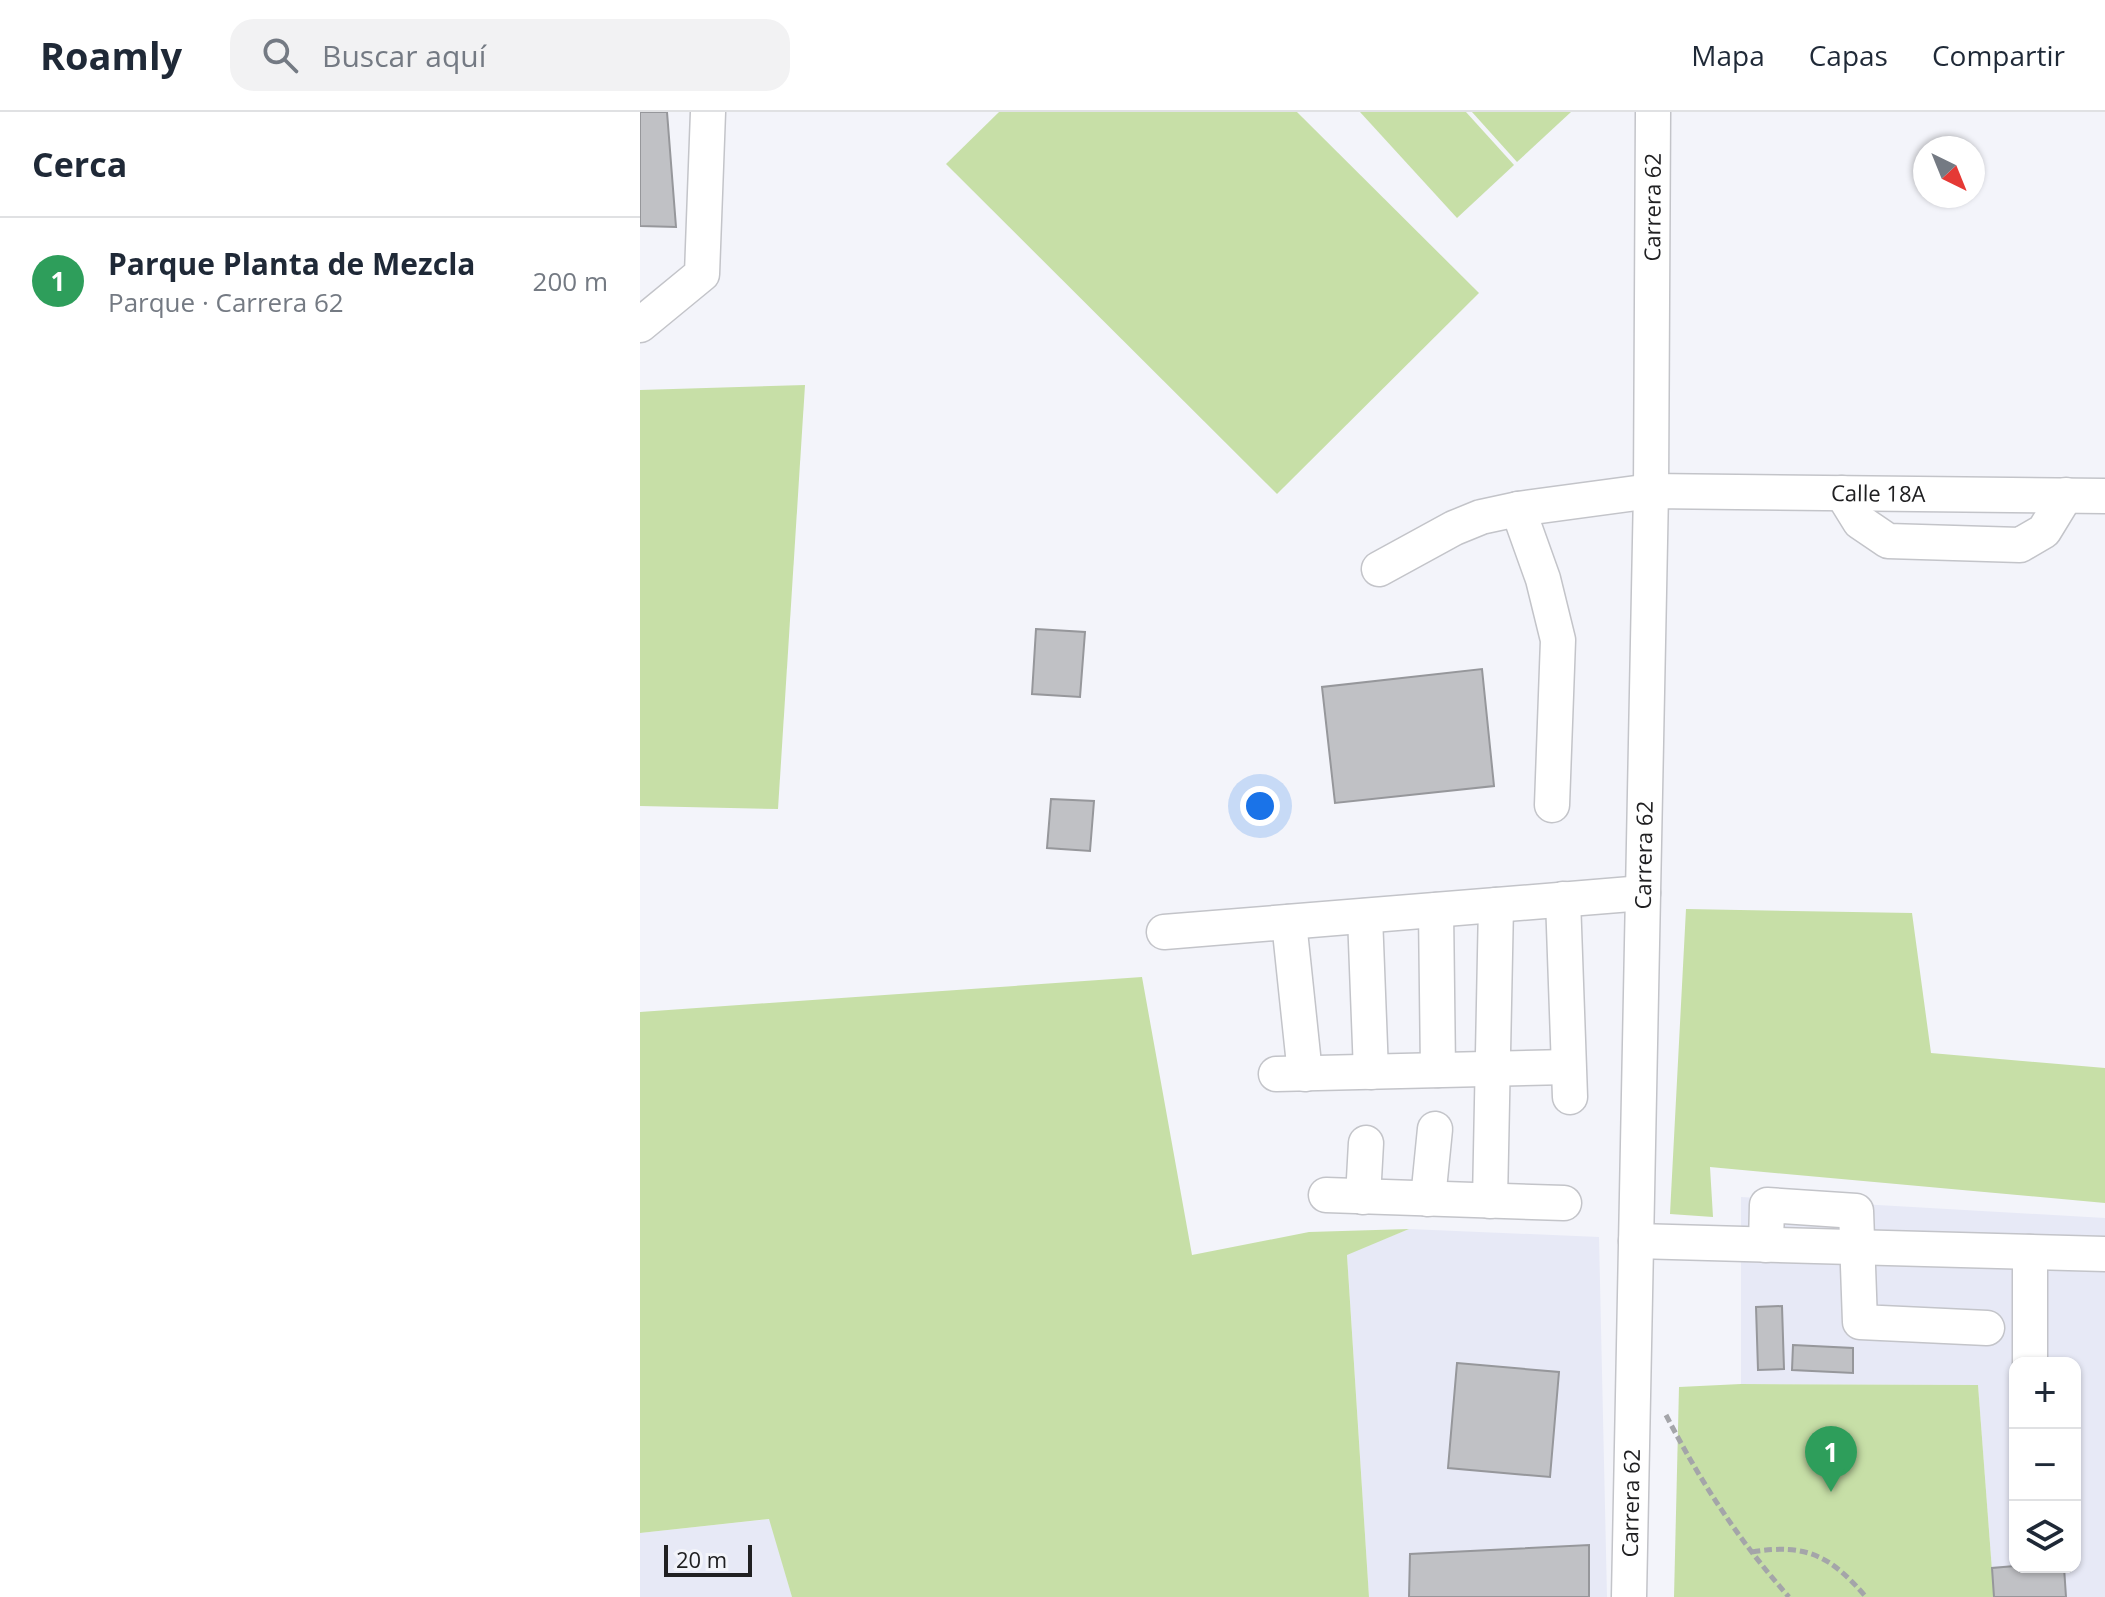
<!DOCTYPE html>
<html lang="es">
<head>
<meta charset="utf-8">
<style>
  body { margin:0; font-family:"Open Sans",sans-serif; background:#f2f2f3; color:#1f2937 }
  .controls { position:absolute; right:24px; bottom:24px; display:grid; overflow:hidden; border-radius:16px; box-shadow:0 2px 6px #0004 }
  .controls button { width:72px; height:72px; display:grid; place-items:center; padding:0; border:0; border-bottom:2px solid #e0e1e3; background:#fff; color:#1f2937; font:40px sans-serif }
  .compass { position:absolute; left:1273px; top:24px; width:72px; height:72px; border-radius:50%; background:#fff; box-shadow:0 2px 6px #0004; rotate:137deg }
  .scale { position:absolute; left:24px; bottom:20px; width:88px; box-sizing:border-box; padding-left:8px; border:4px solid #202022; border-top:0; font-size:22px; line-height:28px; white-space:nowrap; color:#202022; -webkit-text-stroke:6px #f3f4fa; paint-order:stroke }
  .you { position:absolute; left:620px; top:694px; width:28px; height:28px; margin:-20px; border:6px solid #fff; border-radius:50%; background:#1a73e8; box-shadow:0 0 0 12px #1a73e833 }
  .badge { display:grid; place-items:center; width:52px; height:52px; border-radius:50%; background:#7c3aed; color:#fff; font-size:26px; font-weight:700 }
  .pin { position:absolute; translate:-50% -66px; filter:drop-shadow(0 2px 4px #0008) }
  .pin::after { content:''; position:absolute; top:42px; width:28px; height:24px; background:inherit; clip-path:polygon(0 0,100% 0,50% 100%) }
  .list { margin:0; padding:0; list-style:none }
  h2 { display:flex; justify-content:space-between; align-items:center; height:104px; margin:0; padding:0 32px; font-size:34px }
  h2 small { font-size:26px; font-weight:400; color:#747a83 }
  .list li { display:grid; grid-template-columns:52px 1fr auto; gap:24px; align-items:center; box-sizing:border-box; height:128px; padding:0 32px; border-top:2px solid #e0e1e3 }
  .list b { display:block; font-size:30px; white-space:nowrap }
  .list p { margin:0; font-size:26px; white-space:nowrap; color:#747a83 }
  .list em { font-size:26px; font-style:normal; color:#747a83 }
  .icon { flex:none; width:44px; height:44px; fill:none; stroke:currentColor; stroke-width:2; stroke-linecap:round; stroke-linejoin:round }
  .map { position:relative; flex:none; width:1465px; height:1485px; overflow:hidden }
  header { display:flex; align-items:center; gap:48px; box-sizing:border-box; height:112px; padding:0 40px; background:#fff; border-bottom:2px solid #e0e1e3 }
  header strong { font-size:38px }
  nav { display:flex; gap:44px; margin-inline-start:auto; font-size:28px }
  .search { width:560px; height:72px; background:#f2f2f3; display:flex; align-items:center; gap:20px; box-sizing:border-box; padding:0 28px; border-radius:24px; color:#747a83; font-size:30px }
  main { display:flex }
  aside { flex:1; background:#fff }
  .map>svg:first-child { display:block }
  .built { fill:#e7e9f6; fill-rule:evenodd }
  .green { fill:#c7dfa7 }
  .building { fill:#c0c1c5; stroke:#96979b; stroke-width:2 }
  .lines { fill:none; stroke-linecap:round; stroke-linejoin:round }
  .minor-casing { stroke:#c3c4c9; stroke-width:37 }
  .path { stroke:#a4a5a9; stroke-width:5; stroke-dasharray:8 4; stroke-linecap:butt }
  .minor { stroke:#fff; stroke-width:34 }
  .labels { text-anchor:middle; stroke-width:7; stroke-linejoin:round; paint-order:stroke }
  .street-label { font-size:22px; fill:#202022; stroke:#f3f4fa }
</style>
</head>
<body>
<header>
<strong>Roamly</strong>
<div class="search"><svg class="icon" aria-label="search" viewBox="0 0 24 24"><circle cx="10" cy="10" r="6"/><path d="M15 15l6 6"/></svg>Buscar aquí</div>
<nav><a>Mapa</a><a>Capas</a><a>Compartir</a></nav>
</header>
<main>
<aside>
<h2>Cerca<small></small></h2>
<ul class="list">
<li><span class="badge" style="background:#2e9e5b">1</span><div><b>Parque Planta de Mezcla</b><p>Parque · Carrera 62</p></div><em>200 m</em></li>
</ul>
</aside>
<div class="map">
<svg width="1465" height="1485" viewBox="0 0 1465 1485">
  <rect width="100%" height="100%" fill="#f3f4fa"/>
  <g class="built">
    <path d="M1101,1085L1465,1106V1485H1354L1338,1273L1101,1272ZM1375,1251H1435V1455H1375Z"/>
    <path d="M769,1117L959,1125L967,1485H729L707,1142Z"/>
    <path d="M130,1407L152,1485H0V1421Z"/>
  </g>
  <g class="green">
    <path d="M359,0H657L839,181L637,382L306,52Z"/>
    <path d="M720,0H826L874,53L817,106Z"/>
    <path d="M832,0H931L877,50Z"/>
    <path d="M165,273L138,697L0,694V278Z"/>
    <path d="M1046,797L1272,801L1291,941L1465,956V1091L1070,1055L1073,1105L1030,1102Z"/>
    <path d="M502,865L552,1143L669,1120L769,1117L707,1143L729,1485H152L129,1407L0,1421V900Z"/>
    <path d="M1101,1272L1338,1273L1354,1485H1034L1039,1275Z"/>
  </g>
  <g class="building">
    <path d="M0,0H27L36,115L0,114Z"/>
    <path d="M396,517L445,520L440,585L392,582Z"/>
    <path d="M842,557L854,674L695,691L682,575Z"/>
    <path d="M411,687L454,689L450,739L407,736Z"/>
    <path d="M1142,1194L1144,1257L1118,1258L1116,1195Z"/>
    <path d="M1153,1233L1213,1236V1261L1152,1258Z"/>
    <path d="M817,1251L919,1260L910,1365L808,1356Z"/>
    <path d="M949,1433V1485H769L770,1442Z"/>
    <path d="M1375,1454L1424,1455L1426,1485H1354L1352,1456Z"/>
  </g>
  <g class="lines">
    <defs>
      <g id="minor">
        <path d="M0,213L62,162L68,0"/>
        <path d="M1202,381L1220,410L1248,429L1380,433L1404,419L1426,383"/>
        <path d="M878,397L903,467L918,528L912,693"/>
        <path id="s1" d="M739,457L814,416L841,405L878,397L1011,379L1465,384"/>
        <path d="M923,787L930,985"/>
        <path d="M796,798L798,958"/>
        <path d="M725,804L731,960"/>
        <path d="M649,810L665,962"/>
        <path d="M524,820L1003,781"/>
        <path d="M636,962L928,955"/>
        <path d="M686,1083L924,1091"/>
        <path d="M723,1085L726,1031"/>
        <path d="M788,1087L795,1017"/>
        <path d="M850,1089L856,793"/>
        <path d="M996,1129L1465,1142"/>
        <path d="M1126,1133L1127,1093L1216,1099L1220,1210L1347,1216"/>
        <path d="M1390,1140V1251"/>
        <path id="s2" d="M989,1485L1011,379L1013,0"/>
      </g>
    </defs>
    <use href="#minor" class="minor-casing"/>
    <g class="path">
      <path d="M1026,1303C1060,1369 1099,1429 1149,1485"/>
      <path d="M1112,1440C1166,1431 1191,1444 1226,1485"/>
    </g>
    <use href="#minor" class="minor"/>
  </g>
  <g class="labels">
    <g class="street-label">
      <text dy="8" stroke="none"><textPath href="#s2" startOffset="1390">Carrera 62</textPath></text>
      <text dy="8" stroke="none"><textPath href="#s1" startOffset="514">Calle 18A</textPath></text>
      <text dy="8" stroke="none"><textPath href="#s2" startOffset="742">Carrera 62</textPath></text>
      <text dy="8" stroke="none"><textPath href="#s2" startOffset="94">Carrera 62</textPath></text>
    </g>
  </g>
</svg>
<div class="controls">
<button>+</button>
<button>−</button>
<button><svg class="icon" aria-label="layers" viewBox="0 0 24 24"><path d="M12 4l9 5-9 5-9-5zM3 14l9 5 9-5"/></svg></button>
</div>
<svg class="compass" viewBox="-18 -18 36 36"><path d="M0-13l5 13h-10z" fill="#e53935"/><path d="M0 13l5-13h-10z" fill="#747a83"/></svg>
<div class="scale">20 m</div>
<div class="you"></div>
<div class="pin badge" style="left:1191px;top:1380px;background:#2e9e5b">1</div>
</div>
</main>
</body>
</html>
